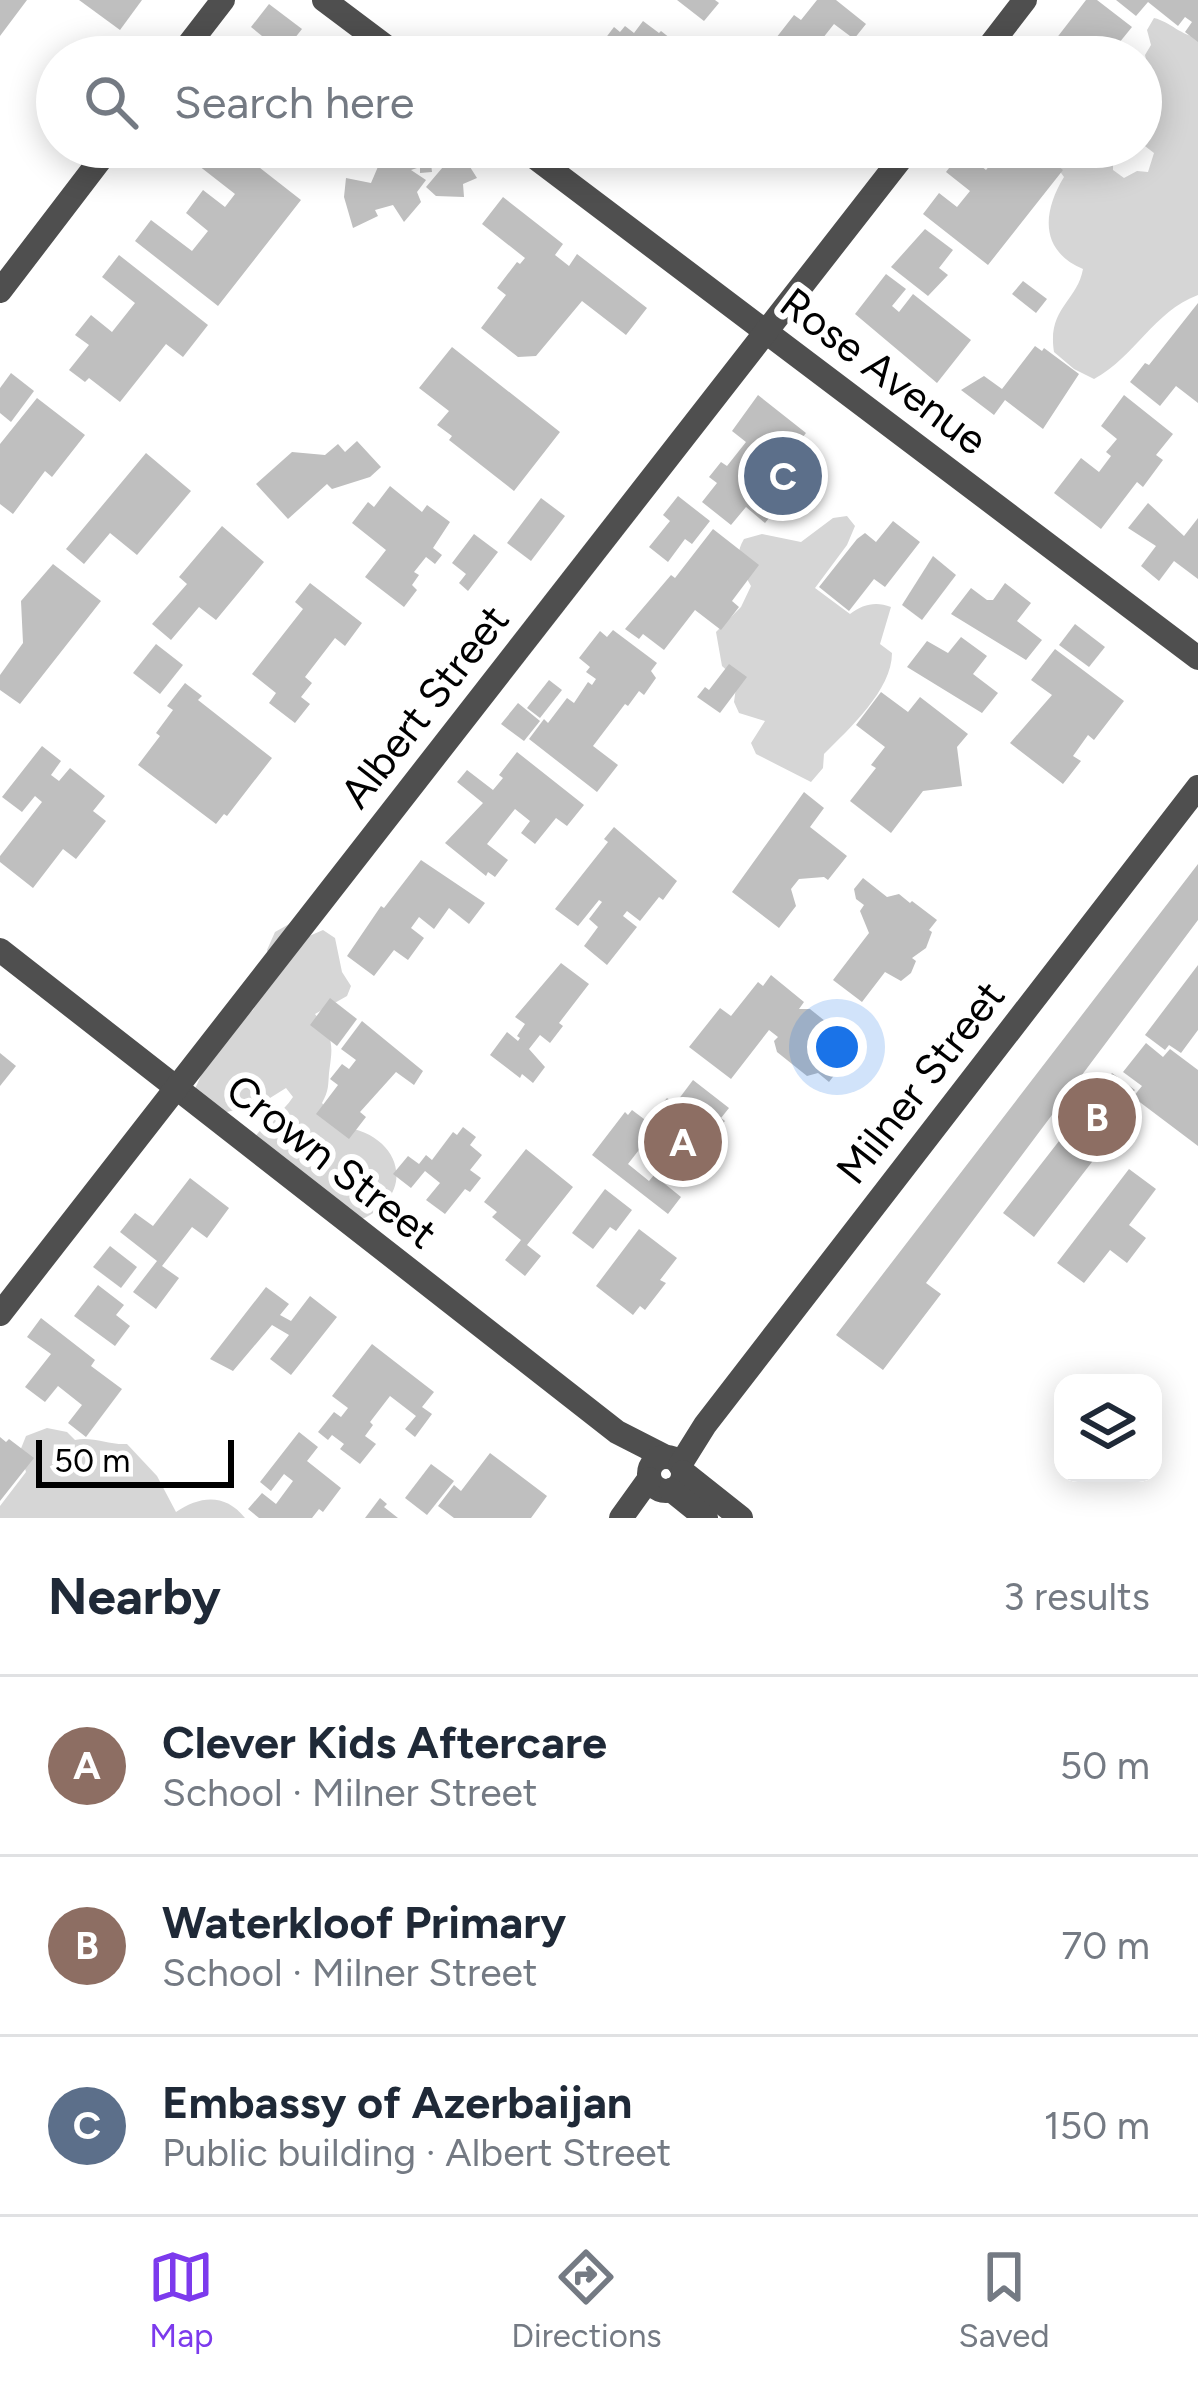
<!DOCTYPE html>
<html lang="en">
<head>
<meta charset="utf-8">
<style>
  body { margin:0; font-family:Figtree,sans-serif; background:#f2f2f3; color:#1f2937 }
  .controls { position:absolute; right:36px; bottom:36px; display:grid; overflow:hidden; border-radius:24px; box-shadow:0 6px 30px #0003 }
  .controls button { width:108px; height:108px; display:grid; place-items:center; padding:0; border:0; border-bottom:3px solid #e0e1e3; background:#fff; color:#1f2937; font:60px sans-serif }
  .scale { position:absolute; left:36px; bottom:30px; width:198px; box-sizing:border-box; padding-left:12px; border:6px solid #000; border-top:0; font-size:33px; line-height:42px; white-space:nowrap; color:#000; -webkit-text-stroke:9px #fff; paint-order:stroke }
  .you { position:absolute; left:837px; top:1047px; width:42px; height:42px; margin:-30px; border:9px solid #fff; border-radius:50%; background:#1a73e8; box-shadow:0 0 0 18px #1a73e833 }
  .badge { display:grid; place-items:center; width:78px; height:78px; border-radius:50%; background:#7c3aed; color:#fff; font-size:39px; font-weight:700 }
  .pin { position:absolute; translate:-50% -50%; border:6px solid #fff; box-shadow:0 3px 12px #0006 }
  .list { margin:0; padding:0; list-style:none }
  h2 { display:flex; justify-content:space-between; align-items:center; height:156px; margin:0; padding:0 48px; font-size:51px }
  h2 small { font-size:39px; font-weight:400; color:#747a83 }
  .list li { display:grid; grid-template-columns:78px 1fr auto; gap:36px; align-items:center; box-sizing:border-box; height:180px; padding:0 48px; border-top:3px solid #e0e1e3 }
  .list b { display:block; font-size:45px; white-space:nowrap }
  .list p { margin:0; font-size:39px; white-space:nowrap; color:#747a83 }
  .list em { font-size:39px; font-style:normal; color:#747a83 }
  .icon { flex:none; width:66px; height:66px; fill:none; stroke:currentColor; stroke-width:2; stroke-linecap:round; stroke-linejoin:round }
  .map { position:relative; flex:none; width:1198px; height:1518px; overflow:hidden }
  .search { position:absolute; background:#fff; box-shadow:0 6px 30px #0003; left:36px; right:36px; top:36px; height:132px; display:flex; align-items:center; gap:30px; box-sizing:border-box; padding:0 42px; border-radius:66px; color:#747a83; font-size:45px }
  .sheet { height:696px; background:#fff }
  nav { display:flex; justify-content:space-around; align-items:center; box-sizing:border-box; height:168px; border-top:3px solid #e0e1e3; background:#fff; font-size:33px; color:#747a83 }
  nav a { display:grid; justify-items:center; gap:6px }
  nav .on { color:#7c3aed }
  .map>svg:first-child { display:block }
  .green { fill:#d6d6d6 }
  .building { fill:#bfbfbf }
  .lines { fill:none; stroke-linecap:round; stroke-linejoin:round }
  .minor { stroke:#4f4f4f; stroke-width:24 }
  .labels { text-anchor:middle; stroke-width:12; stroke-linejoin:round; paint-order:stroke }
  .street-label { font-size:42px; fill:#000; stroke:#fff }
</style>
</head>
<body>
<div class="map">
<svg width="1198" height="1518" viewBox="0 0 1198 1518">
  <rect width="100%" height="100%" fill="#fff"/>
  <g class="green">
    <path d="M1154,18C1171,22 1181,36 1198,37V295C1153,312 1136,356 1094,379L1074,369L1054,352C1047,308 1077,302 1083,269C1040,251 1042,213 1064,177L1042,147H1104L1113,160V170L1124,178L1137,171L1148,172L1154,153L1141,143V100C1156,88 1149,72 1145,55L1151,45L1147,30Z"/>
    <path d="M847,516L855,526L847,545L815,588L850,614C863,604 876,601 891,607L880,644L892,653C892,690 849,729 824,754L823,768L811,782L756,754L751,743L765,721L739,713L734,702L737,680L722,666L716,632L741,607L751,586C741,568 733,557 744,539L762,534L801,542L833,518Z"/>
    <path d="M291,923L307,937L323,930L335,938L342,972L351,986L347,996L315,1014C334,1039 333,1044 329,1073C328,1086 329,1090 322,1103L342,1127C402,1133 421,1198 355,1222L301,1200L254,1138C266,1122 282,1114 293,1097L286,1088L262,1103L223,1113L194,1091L208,1060L233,1025L253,1010L274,971L267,950L275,932Z"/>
    <path d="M47,1428L67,1432L75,1440C92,1436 108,1445 127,1444L157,1476L176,1512C200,1496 225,1493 245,1518H0V1506L26,1472L20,1451L26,1436Z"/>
  </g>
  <g class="building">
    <path d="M0,0H27L0,36Z"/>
    <path d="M79,0H142L120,30Z"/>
    <path d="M677,0H715L719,3L704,21Z"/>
    <path d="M817,0H836L866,24L854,39L834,24L815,48L827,57H746L753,48L762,56L794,15L801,20Z"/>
    <path d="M1086,0H1097L1132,27L1119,43L1127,49L1120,57H1042Z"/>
    <path d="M1116,0H1198V42L1185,32L1192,22L1185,17L1178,26L1148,2L1136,16Z"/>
    <path d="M269,4L302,29L283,53L251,27Z"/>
    <path d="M643,21L659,33L661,31L694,57H604L606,54L598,48L614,27L620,32L625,26L634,33Z"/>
    <path d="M205,147H233L301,200L218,306L135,241L151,220L192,251L208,231L186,213L203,190L225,207L235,194L194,162Z"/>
    <path d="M379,147H429L432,172L420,173V167L411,170L426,180L417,192L421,202L404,222L393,205L375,210L378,216L353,228L344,197L346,178L371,183L380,162L372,156Z"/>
    <path d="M991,147H1033L1063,170L988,265L923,214L939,193L957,207L970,191L946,172L962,151L986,170L999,154Z"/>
    <path d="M454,154L461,162L465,159L477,178L463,184L464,197L436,196L426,187Z"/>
    <path d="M503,197L563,244L555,255L569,266L577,254L647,308L626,335L582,301L536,356L518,357L481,328L506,295L497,288L517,262L520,264L525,258L482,224Z"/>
    <path d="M925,229L953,250L939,268L948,275L928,296L891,267Z"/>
    <path d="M119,255L208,325L183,357L166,344L120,402L89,378L85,382L69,370L89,345L75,335L91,315L112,332L135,303L102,277Z"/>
    <path d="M886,274L906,289L892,306L899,312L913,294L971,340L937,383L855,314Z"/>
    <path d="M1023,281L1047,299L1036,313L1012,294Z"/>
    <path d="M1198,303V403L1176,386L1160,406L1130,382L1145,363L1149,365Z"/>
    <path d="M1035,346L1042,351L1044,348L1079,374L1043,429L1005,400L994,415L961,390L984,376L1002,389Z"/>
    <path d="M452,347L560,432L514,491L449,440L452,436L437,425L449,411L419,388Z"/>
    <path d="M11,373L34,391L11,422L0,413V388Z"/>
    <path d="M758,395L806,433L792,451L797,455L771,488L785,498L765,523L746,507L731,525L702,502L717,483L709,477L721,462L727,466L746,442L732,431Z"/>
    <path d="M1124,395L1173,434L1156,455L1163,460L1143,487L1137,482L1101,529L1054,493L1081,458L1099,472L1111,456L1106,452L1117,439L1101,426Z"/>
    <path d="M37,398L85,435L52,477L45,471L13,514L0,504V444Z"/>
    <path d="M357,441L381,467L370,477L332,489L327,484L288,519L256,484L292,452L325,455L338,444L345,452Z"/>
    <path d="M146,453L191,491L137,555L110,533L84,564L66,549Z"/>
    <path d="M390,486L422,512L427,505L450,522L433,548L442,555L435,564L426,557L414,572L419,575L412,585L417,590L404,607L365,577L386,550L352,523L368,502L374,507Z"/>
    <path d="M678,496L710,521L692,544L685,539L668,562L649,547L670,521L663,515Z"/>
    <path d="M541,498L565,516L531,561L507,543Z"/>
    <path d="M1148,503L1184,536L1198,518V579L1174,561L1159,581L1141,566L1156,546L1128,528Z"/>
    <path d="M893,521L920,542L885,587L874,579L849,611L819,587L857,539L865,533L876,542Z"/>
    <path d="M222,526L264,562L216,620L199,607L171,640L152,624L187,584L179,577Z"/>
    <path d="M713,529L759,565L732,601L739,607L721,630L695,610L664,650L643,634L639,639L625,629L671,575L675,578Z"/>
    <path d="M474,534L498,552L468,591L459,583L466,574L452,563Z"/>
    <path d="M933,556L956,575L922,620L902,605Z"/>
    <path d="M53,564L101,601L20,704L0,690V675L23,643L21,601Z"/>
    <path d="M310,583L362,623L345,646L335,638L305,677L312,683L301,697L310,704L295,723L269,703L276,693L252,674L303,609L295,602Z"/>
    <path d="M1005,583L1031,603L1017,621L1042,640L1026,660L951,614L971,588L987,600H993Z"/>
    <path d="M1075,624L1105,647L1089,667L1059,645Z"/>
    <path d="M613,630L657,663L651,671L656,678L644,695L639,691L628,706L625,704L593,746L618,765L597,792L529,739L544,719L548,723L567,698L574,703L588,682L592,685L596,679L586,672L590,667L579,658L600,631L607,637Z"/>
    <path d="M961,637L987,656L973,674L998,693L982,713L907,667L927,641L948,653Z"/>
    <path d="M156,644L183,665L160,694L133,673Z"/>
    <path d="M1055,649L1124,701L1094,740L1088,735L1073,756L1081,761L1063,784L1010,743L1052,695L1031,680Z"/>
    <path d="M729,664L747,677L720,713L697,697L705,687L709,690Z"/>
    <path d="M549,680L562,690L540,718L527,708Z"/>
    <path d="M185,683L202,696L198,700L272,758L227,816L224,814L216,824L138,765L160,736L156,733L173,710L167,706Z"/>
    <path d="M881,692L908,712L920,697L968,734L957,747L962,786L923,791L891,833L850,801L876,768L871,765L885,747L856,725Z"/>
    <path d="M518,703L540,721L524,741L501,724Z"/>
    <path d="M42,746L61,761L51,775L59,781L70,768L105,796L93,811L106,821L76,859L63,849L33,888L0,862V856L42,802L35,796L22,812L2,797Z"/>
    <path d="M517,752L584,805L567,826L556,818L535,844L521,833L530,821L515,809L487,844L508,860L495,877L488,872L486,876L445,843L483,803L457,782L467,770L493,790L503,778L499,775Z"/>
    <path d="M804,792L824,808L810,827L847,856L828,880L824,877L799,879L791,889L796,906L779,928L732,892Z"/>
    <path d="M614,827L677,881L663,900L659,897L640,921L627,911L623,916L637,927L607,965L584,946L598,927L589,919L602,902L599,900L578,926L555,909L608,842L604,839Z"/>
    <path d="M421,860L485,903L469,924L449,908L434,929L419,917L411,928L424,938L408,960L394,950L374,976L347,956L381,906L384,908Z"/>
    <path d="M1198,864V920L926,1283L941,1294L883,1370L836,1335Z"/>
    <path d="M863,878L887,897L899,894L910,903L912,901L937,920L929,930L932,932L926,948L912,958L916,961L911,973L901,981L885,972L862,1002L833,980L869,933L860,911L864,905L856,899L854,889Z"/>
    <path d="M561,963L589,984L559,1023L563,1026L550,1043L540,1035L529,1049L545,1067L533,1083L522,1074L520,1078L490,1055L507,1032L518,1041L520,1038L517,1036L525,1024L515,1017Z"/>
    <path d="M1198,965V1030L1181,1053L1169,1045L1165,1050L1145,1035Z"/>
    <path d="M771,975L804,1002L799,1009H810L840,1033L841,1044L852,1052L829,1082L818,1073L807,1076L777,1052L774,1041L778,1037L769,1030L731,1079L689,1047L720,1008L731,1016L758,982L763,986Z"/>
    <path d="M330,998L357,1019L337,1046L310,1025Z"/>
    <path d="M362,1021L423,1071L414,1085L396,1072L360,1112L366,1117L349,1139L316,1114L338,1085L330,1079L342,1064L349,1069L356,1060L341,1049Z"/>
    <path d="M1146,1043L1163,1057L1170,1049L1198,1070V1146L1133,1097L1142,1086L1123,1072Z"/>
    <path d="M0,1053L16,1066L0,1086Z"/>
    <path d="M1112,1073L1135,1090L1128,1098L1136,1105L1034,1237L1003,1213Z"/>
    <path d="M693,1080L729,1108L721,1118L725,1121L671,1183L652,1168L671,1144L658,1134L661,1130L657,1127L664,1117L656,1111L667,1098L675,1104Z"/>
    <path d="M632,1110L656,1128L628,1164L649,1181L654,1175L681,1197L668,1214L592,1155L625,1112L628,1115Z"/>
    <path d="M463,1127L476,1137L470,1145L482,1155L470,1170L481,1178L470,1192L465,1189L445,1214L426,1200L440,1183L425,1171L411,1188L393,1174L408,1156L419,1164L426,1155L432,1160L453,1132L457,1135Z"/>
    <path d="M526,1149L573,1187L527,1245L541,1256L525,1276L505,1260L521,1240L492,1217L497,1212L484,1202Z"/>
    <path d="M1129,1169L1156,1189L1129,1225L1146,1238L1127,1263L1110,1250L1084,1283L1057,1263Z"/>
    <path d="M190,1178L229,1208L207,1238L192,1227L162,1266L179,1278L156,1309L133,1292L157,1261L120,1232L135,1213L153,1226Z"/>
    <path d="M605,1189L632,1210L616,1231L610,1227L593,1249L572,1233Z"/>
    <path d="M639,1229L677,1258L660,1280L666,1283L645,1310L640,1306L633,1315L596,1286Z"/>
    <path d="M110,1246L137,1267L121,1288L93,1267Z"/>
    <path d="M98,1285L124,1305L116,1315L130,1326L115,1346L74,1316Z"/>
    <path d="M266,1287L289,1304L280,1315L291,1321L310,1296L337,1317L291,1375L270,1359L289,1335L272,1325L233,1371L210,1359Z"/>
    <path d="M41,1318L95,1360L91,1366L122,1389L86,1437L68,1423L82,1405L58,1386L45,1402L25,1387L51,1354L27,1337Z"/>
    <path d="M372,1344L434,1392L422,1407L432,1414L415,1437L405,1429L416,1416L390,1396L370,1422L373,1425L365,1436L376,1444L360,1464L340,1449L344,1444L332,1435L328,1440L318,1432L334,1412L341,1417L348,1408L332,1396Z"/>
    <path d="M299,1432L318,1447L307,1461L341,1488L323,1512L319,1509L312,1518H259L248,1509L262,1493L276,1504L293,1481L284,1474L271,1491L260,1482Z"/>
    <path d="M0,1437L6,1442L9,1439L34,1458L0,1501Z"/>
    <path d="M490,1453L547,1496L531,1518H454L438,1506L454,1485L461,1491Z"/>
    <path d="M431,1464L454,1481L427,1515L405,1498Z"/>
    <path d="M380,1498L387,1504L384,1507L398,1518H365Z"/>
  </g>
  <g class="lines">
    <g class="minor">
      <path d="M324,0L400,57"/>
      <path d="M179,57L223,0"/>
      <path d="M981,57L1025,0"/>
      <path d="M521,147L1198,658"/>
      <path d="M0,291L110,147"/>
      <path d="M0,950L617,1432L664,1456"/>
      <path d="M0,1314L910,147"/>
      <circle cx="666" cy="1474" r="17"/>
      <path d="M680,1465L705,1425L1198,787"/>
      <path d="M683,1472L741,1518"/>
      <path d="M671,1490L706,1518"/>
      <path d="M621,1518L649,1479"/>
    </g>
  </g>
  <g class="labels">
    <g class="street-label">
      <text transform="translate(884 371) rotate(37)" y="15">Rose Avenue</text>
      <text transform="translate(424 706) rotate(-52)" y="15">Albert Street</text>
      <text transform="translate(920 1082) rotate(-52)" y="15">Milner Street</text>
      <text transform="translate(332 1161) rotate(38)" y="15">Crown Street</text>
    </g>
  </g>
</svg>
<div class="controls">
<button><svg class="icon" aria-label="layers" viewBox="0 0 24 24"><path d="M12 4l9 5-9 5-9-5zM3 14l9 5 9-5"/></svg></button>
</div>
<div class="scale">50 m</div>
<div class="you"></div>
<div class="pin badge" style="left:683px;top:1142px;background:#8d6e63">A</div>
<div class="pin badge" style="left:1097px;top:1117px;background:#8d6e63">B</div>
<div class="pin badge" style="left:783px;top:476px;background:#5c6f8a">C</div>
<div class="search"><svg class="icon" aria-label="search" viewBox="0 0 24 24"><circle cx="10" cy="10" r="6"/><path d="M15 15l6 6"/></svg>Search here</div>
</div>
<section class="sheet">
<h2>Nearby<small>3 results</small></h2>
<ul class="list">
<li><span class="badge" style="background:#8d6e63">A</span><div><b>Clever Kids Aftercare</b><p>School · Milner Street</p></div><em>50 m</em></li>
<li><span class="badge" style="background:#8d6e63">B</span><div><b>Waterkloof Primary</b><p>School · Milner Street</p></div><em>70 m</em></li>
<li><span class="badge" style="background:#5c6f8a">C</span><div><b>Embassy of Azerbaijan</b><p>Public building · Albert Street</p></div><em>150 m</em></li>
</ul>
</section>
<nav>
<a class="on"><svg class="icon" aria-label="map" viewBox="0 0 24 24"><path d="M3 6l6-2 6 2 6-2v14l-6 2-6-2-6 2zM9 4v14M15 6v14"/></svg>Map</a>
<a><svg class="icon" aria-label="directions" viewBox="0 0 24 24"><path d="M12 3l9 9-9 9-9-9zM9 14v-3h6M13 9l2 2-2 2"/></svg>Directions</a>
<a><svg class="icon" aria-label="saved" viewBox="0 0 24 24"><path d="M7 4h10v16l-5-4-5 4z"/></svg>Saved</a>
</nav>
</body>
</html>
